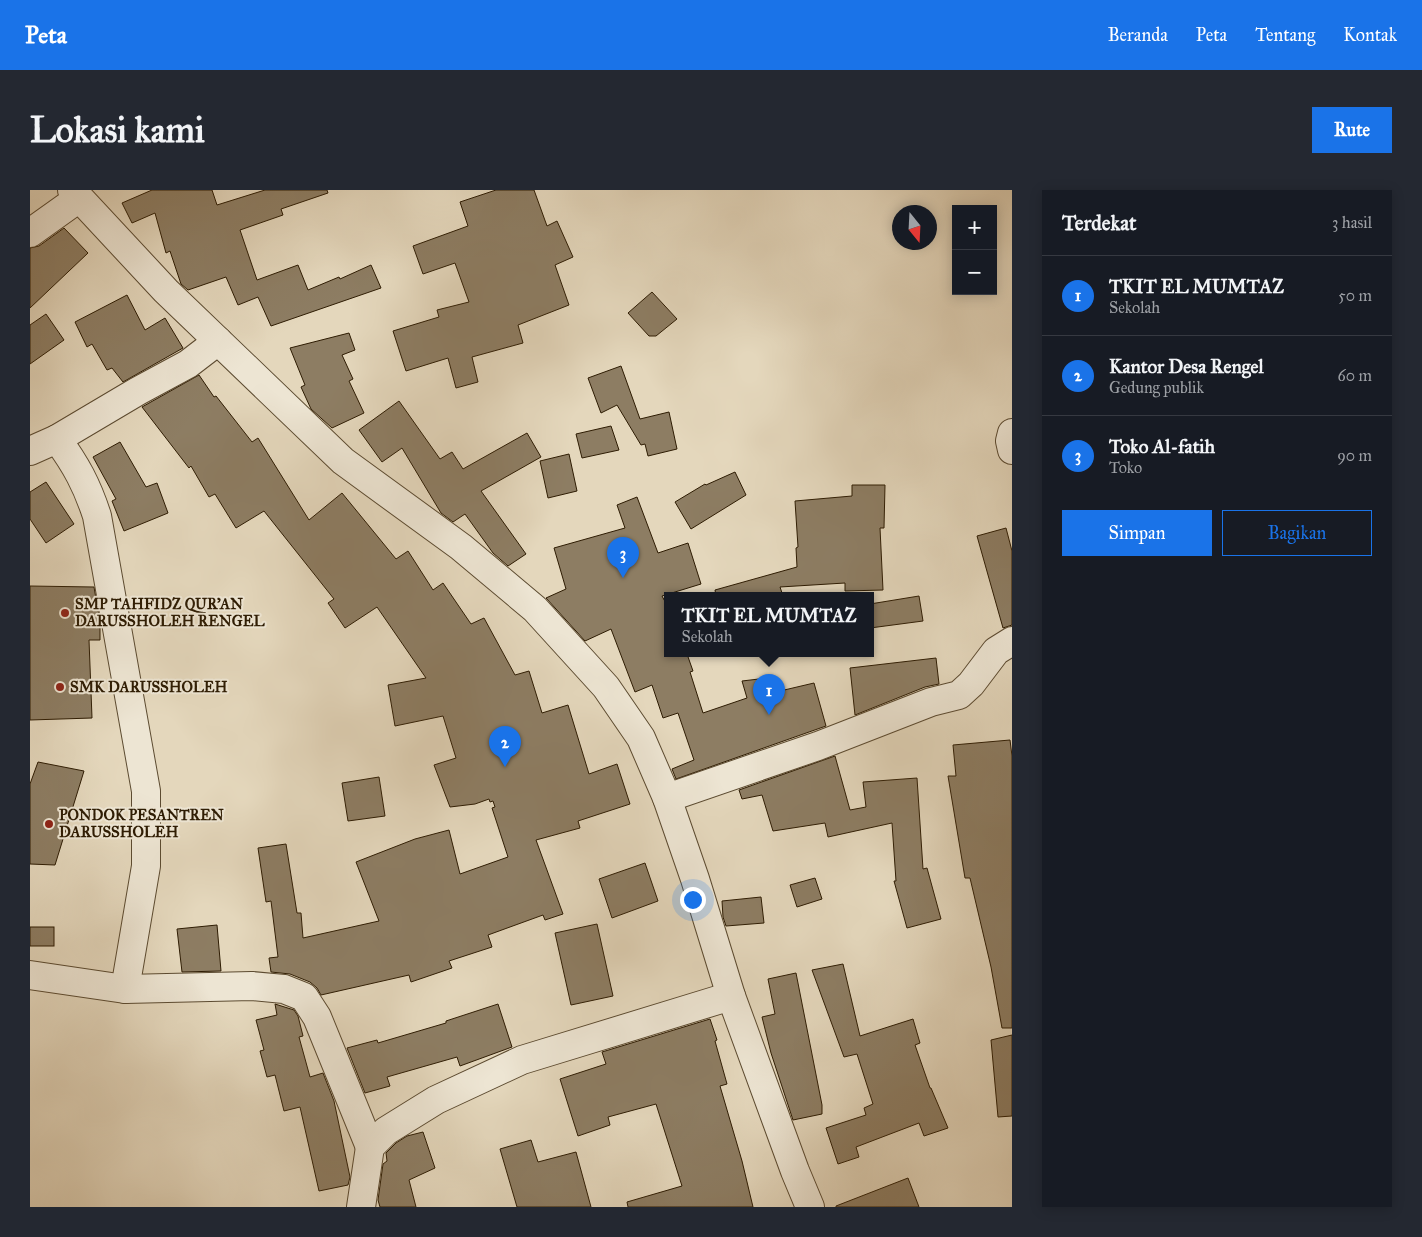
<!DOCTYPE html>
<html lang="id">
<head>
<meta charset="utf-8">
<style>
  body { margin:0; font-family:"IM FELL Great Primer",serif; background:#242831; color:#f1f3f6 }
  .controls { position:absolute; right:15px; top:15px; display:grid; overflow:hidden; border-radius:0px; box-shadow:0 2px 12px #0003 }
  .controls button { width:45px; height:45px; display:grid; place-items:center; padding:0; border:0; border-bottom:1px solid #363941; background:#171b24; color:#f1f3f6; font:25px sans-serif }
  .compass { position:absolute; left:862px; top:15px; width:45px; height:45px; border-radius:50%; background:#171b24; box-shadow:0 2px 12px #0003; rotate:162deg }
  .you { position:absolute; left:662px; top:709px; width:18px; height:18px; margin:-12px; border:4px solid #fff; border-radius:50%; background:#1a73e8; box-shadow:0 0 0 8px #1a73e833 }
  .badge { display:grid; place-items:center; width:32px; height:32px; border-radius:50%; background:#1a73e8; color:#fff; font-size:16px; font-weight:700 }
  .pin { position:absolute; translate:-50% -41px; filter:drop-shadow(0 1px 2px #0008) }
  .pin::after { content:''; position:absolute; top:26px; width:18px; height:15px; background:inherit; clip-path:polygon(0 0,100% 0,50% 100%) }
  .popup { position:absolute; left:634px; top:402px; width:210px; height:65px; box-sizing:border-box; display:grid; place-content:center; border-radius:0px; background:#171b24; filter:drop-shadow(0 1px 4px #0005); font-size:16px; white-space:nowrap; color:#9ea1a6 }
  .popup b { font-size:19px; color:#f1f3f6 }
  .popup::after { content:''; position:absolute; left:50%; top:100%; margin-left:-10px; border:10px solid transparent; border-top-color:#171b24 }
  .list { margin:0; padding:0; list-style:none }
  h2 { display:flex; justify-content:space-between; align-items:center; height:65px; margin:0; padding:0 20px; font-size:21px }
  h2 small { font-size:16px; font-weight:400; color:#9ea1a6 }
  .list li { display:grid; grid-template-columns:32px 1fr auto; gap:15px; align-items:center; box-sizing:border-box; height:80px; padding:0 20px; border-top:1px solid #363941 }
  .list b { display:block; font-size:19px; white-space:nowrap }
  .list p { margin:0; font-size:16px; white-space:nowrap; color:#9ea1a6 }
  .list em { font-size:16px; font-style:normal; color:#9ea1a6 }
  .actions { display:flex; gap:10px; padding:15px 20px }
  .actions a { flex:1; padding:11px 0; border:1px solid #1a73e8; border-radius:0px; text-align:center; font-size:18px; color:#1a73e8 }
  .actions .main { background:#1a73e8; color:#fff }
  .map { position:relative; flex:none; width:982px; height:1017px; overflow:hidden; border-radius:0px }
  header { display:flex; align-items:center; gap:30px; box-sizing:border-box; height:70px; padding:0 25px; background:#1a73e8; color:#fff }
  header strong { font-size:24px }
  nav { display:flex; gap:28px; margin-inline-start:auto; font-size:18px }
  .intro { display:flex; align-items:center; justify-content:space-between; box-sizing:border-box; height:120px; padding:0 30px }
  h1 { margin:0; font-size:35px }
  .button { padding:12px 22px; border-radius:0px; background:#1a73e8; color:#fff; font-size:18px; font-weight:700 }
  main { display:flex; gap:30px; padding:0 30px }
  aside { flex:1; background:#171b24; border-radius:0px; box-shadow:0 2px 12px #0003 }
  .map>svg:first-child { display:block }
  .building { fill:#8d7d63; stroke:#2e1c03 }
  .lines { fill:none; stroke-linecap:round; stroke-linejoin:round }
  .minor-casing { stroke:#5c4b31; stroke-width:30 }
  .minor { stroke:#ede5d3; stroke-width:28 }
  .poi-dot { fill:#8f2418; stroke:#ede5d3; stroke-width:2 }
  .labels { text-anchor:middle; stroke-width:4; stroke-linejoin:round; paint-order:stroke }
  .poi-label { font-size:15px; font-weight:bold; fill:#2e1c03; stroke:#ede5d3; text-anchor:start }
</style>
</head>
<body>
<header>
<strong>Peta</strong>
<nav><a>Beranda</a><a>Peta</a><a>Tentang</a><a>Kontak</a></nav>
</header>
<div class="intro"><h1>Lokasi kami</h1><a class="button">Rute</a></div>
<main>
<div class="map">
<svg width="982" height="1017" viewBox="0 0 982 1017">
  <rect width="100%" height="100%" fill="#e4d7bc"/>
  <filter id="stains"><feTurbulence type="fractalNoise" baseFrequency=".004" numOctaves="4"/><feColorMatrix values="0 0 0 0 .2 0 0 0 0 .09 0 0 0 0 .02 0 0 0 .5 -.17"/></filter>
  <radialGradient id="worn" r=".72"><stop offset=".6" stop-color="#630" stop-opacity="0"/><stop offset="1" stop-color="#630" stop-opacity=".3"/></radialGradient>
  <g class="building">
    <path d="M122,0H182L187,15L235,0H297L298,3L251,19L253,25L210,40L227,90L268,75L278,100L309,87L310,89L341,75L351,98L241,136L228,107L208,115L196,87L158,100L151,94L140,61L136,63L125,23L102,33L92,13Z"/>
    <path d="M466,0H504L517,36L527,31L543,67L525,75L539,115L488,135L493,153L442,167L448,192L426,198L418,168L376,181L363,141L409,127L407,120L439,112L425,73L393,84L383,56L438,36L430,12Z"/>
    <path d="M34,38L58,63L0,118V58L9,56Z"/>
    <path d="M622,102L647,129L626,146H619L598,123Z"/>
    <path d="M97,105L115,140L135,128L153,158L93,192L82,178L77,180L62,154L57,157L45,132Z"/>
    <path d="M16,124L34,150L0,174V135Z"/>
    <path d="M319,143L325,160L312,165L323,189L319,191L334,223L302,238L281,219L271,197L275,195L260,158Z"/>
    <path d="M591,176L610,229L639,222L647,259L618,266L615,254L611,255L587,215L571,223L558,188Z"/>
    <path d="M169,185L184,207L186,206L222,252L228,248L279,330L312,303L366,369L378,361L403,400L413,393L441,434L454,428L485,485L499,481L512,523L538,515L559,584L587,574L600,614L548,631L550,638L506,650L533,724L515,730L513,725L458,745L462,757L419,771L422,778L381,792L379,785L291,805L287,798L280,792L260,784L241,782L239,768L248,767L241,711L236,712L228,658L256,654L267,723H271L273,748L349,731L326,672L385,649L419,640L430,684L478,667L462,618L465,617L463,611L460,612L459,609L445,614L420,617L404,575L426,568L413,526L365,536L358,495L396,488L347,417L315,438L298,413L304,409L234,321L206,338L185,304L179,307L161,276L159,278L112,217Z"/>
    <path d="M369,211L410,269L422,262L433,279L497,243L511,267L451,301L496,364L478,376L463,363L435,324L423,332L411,323L372,258L352,272L329,240Z"/>
    <path d="M581,236L589,260L552,268L546,244Z"/>
    <path d="M90,252L116,297L127,293L138,323L94,341L82,311L86,309L63,267Z"/>
    <path d="M539,264L547,301L518,308L510,271Z"/>
    <path d="M705,282L716,305L661,339L645,312L675,294L676,295Z"/>
    <path d="M16,292L44,334L16,353L0,329V302Z"/>
    <path d="M822,295H855L854,338H850L853,400L815,401V393L750,397L753,406H686L685,400L767,377L766,358L768,357L765,311L822,306Z"/>
    <path d="M607,307L628,363L658,353L671,394L632,406L638,417V464H657L663,481L660,482L673,523L717,508L712,491L746,487L750,501L784,493L796,536L646,589L642,579L664,570L648,523L633,528L622,495L605,502L581,439L555,451L516,408L536,399L524,358L595,338L587,315Z"/>
    <path d="M976,338L982,361V435L973,438L947,346Z"/>
    <path d="M0,396L64,397L70,432V450H59L62,528L0,530Z"/>
    <path d="M889,406L893,431L840,438V414Z"/>
    <path d="M906,468L909,494L895,497L825,525L820,478Z"/>
    <path d="M980,550L982,566V838H972L961,777L940,688H935L918,586H926L923,555Z"/>
    <path d="M805,566L820,620L836,617L833,592L887,588L893,679L897,678L911,729L877,738L864,691H866L862,633L798,647L795,633L743,641L732,605L712,609L709,600Z"/>
    <path d="M8,572L54,581L25,675L0,674V594Z"/>
    <path d="M349,587L355,626L318,631L312,593Z"/>
    <path d="M615,673L628,711L582,728L569,689Z"/>
    <path d="M785,688L792,709L767,717L760,695Z"/>
    <path d="M731,707L734,733L696,736L693,727L692,711Z"/>
    <path d="M567,734L583,806L541,815L525,743Z"/>
    <path d="M187,735L191,781L152,782L147,739Z"/>
    <rect x="0" y="737" width="24" height="19"/>
    <path d="M813,774L830,846L883,829L890,853L885,855L900,898H901L918,938L894,946L889,933L826,957L829,967L808,974L796,938L836,925L834,918L843,914L827,864L814,867L782,780Z"/>
    <path d="M766,783L792,915V924L763,930L741,863L732,827L745,824L738,789Z"/>
    <path d="M245,814L264,820L268,826L273,846L269,847L280,887L293,883L304,911L320,987L318,995L289,1001L270,917L254,921L245,885L237,887L230,861L234,860L226,830L247,825Z"/>
    <path d="M468,814L482,857L430,876L427,867L357,887L360,896L335,903L317,858L347,850L348,853L416,833V831Z"/>
    <path d="M680,829L687,850L685,851L697,894L690,896L712,971L723,1017H598L597,1012L652,996L626,914L578,927L580,935L548,946L530,889L576,874L572,862Z"/>
    <path d="M982,845V926L968,927L961,850Z"/>
    <path d="M393,942L405,978L379,990L386,1017H350L348,1010L353,974L357,971L356,963L366,953L377,946Z"/>
    <path d="M501,950L508,972L546,962L561,1017H487L470,959Z"/>
    <path d="M878,988L889,1017H806V1016Z"/>
  </g>
  <g class="lines">
    <defs>
      <g id="minor">
        <path d="M42,0L136,101L313,271L431,357L505,419L576,497L611,548L637,608L665,689L701,806L765,981L780,1017"/>
        <path d="M0,43L49,8"/>
        <path d="M982,243L980,251L982,260"/>
        <path d="M27,249L108,201L158,174L188,151"/>
        <path d="M0,261L27,249C46,275 57,295 67,326L116,601V676L95,799"/>
        <path d="M637,608L788,556L901,512L929,505L941,494L966,461L982,451"/>
        <path d="M0,785L95,799L222,796L254,799L274,807L287,827L340,957"/>
        <path d="M331,1017L340,957L356,941L406,910L492,870L701,806"/>
      </g>
    </defs>
    <use href="#minor" class="minor-casing"/>
    <use href="#minor" class="minor"/>
  </g>
  <g class="poi-dot">
    <circle cx="35" cy="423" r="5"/>
    <circle cx="30" cy="497" r="5"/>
    <circle cx="19" cy="634" r="5"/>
  </g>
  <g class="labels">
    <g class="poi-label">
      <text x="45" y="419">SMP TAHFIDZ QUR'AN<tspan x="45" dy="17">DARUSSHOLEH RENGEL</tspan></text>
      <text x="40" y="502">SMK DARUSSHOLEH</text>
      <text x="29" y="630">PONDOK PESANTREN<tspan x="29" dy="17">DARUSSHOLEH</tspan></text>
    </g>
  </g>
  <rect width="100%" height="100%" filter="url(#stains)"/>
  <rect width="100%" height="100%" fill="url(#worn)"/>
</svg>
<div class="controls">
<button>+</button>
<button>−</button>
</div>
<svg class="compass" viewBox="-18 -18 36 36"><path d="M0-13l5 13h-10z" fill="#e53935"/><path d="M0 13l5-13h-10z" fill="#9ea1a6"/></svg>
<div class="you"></div>
<div class="pin badge" style="left:739px;top:525px">1</div>
<div class="popup"><b>TKIT EL MUMTAZ</b>Sekolah</div>
<div class="pin badge" style="left:475px;top:577px">2</div>
<div class="pin badge" style="left:593px;top:388px">3</div>
</div>
<aside>
<h2>Terdekat<small>3 hasil</small></h2>
<ul class="list">
<li><span class="badge">1</span><div><b>TKIT EL MUMTAZ</b><p>Sekolah</p></div><em>50 m</em></li>
<li><span class="badge">2</span><div><b>Kantor Desa Rengel</b><p>Gedung publik</p></div><em>60 m</em></li>
<li><span class="badge">3</span><div><b>Toko Al-fatih</b><p>Toko</p></div><em>90 m</em></li>
</ul>
<div class="actions"><a class="main">Simpan</a><a>Bagikan</a></div>
</aside>
</main>
</body>
</html>
